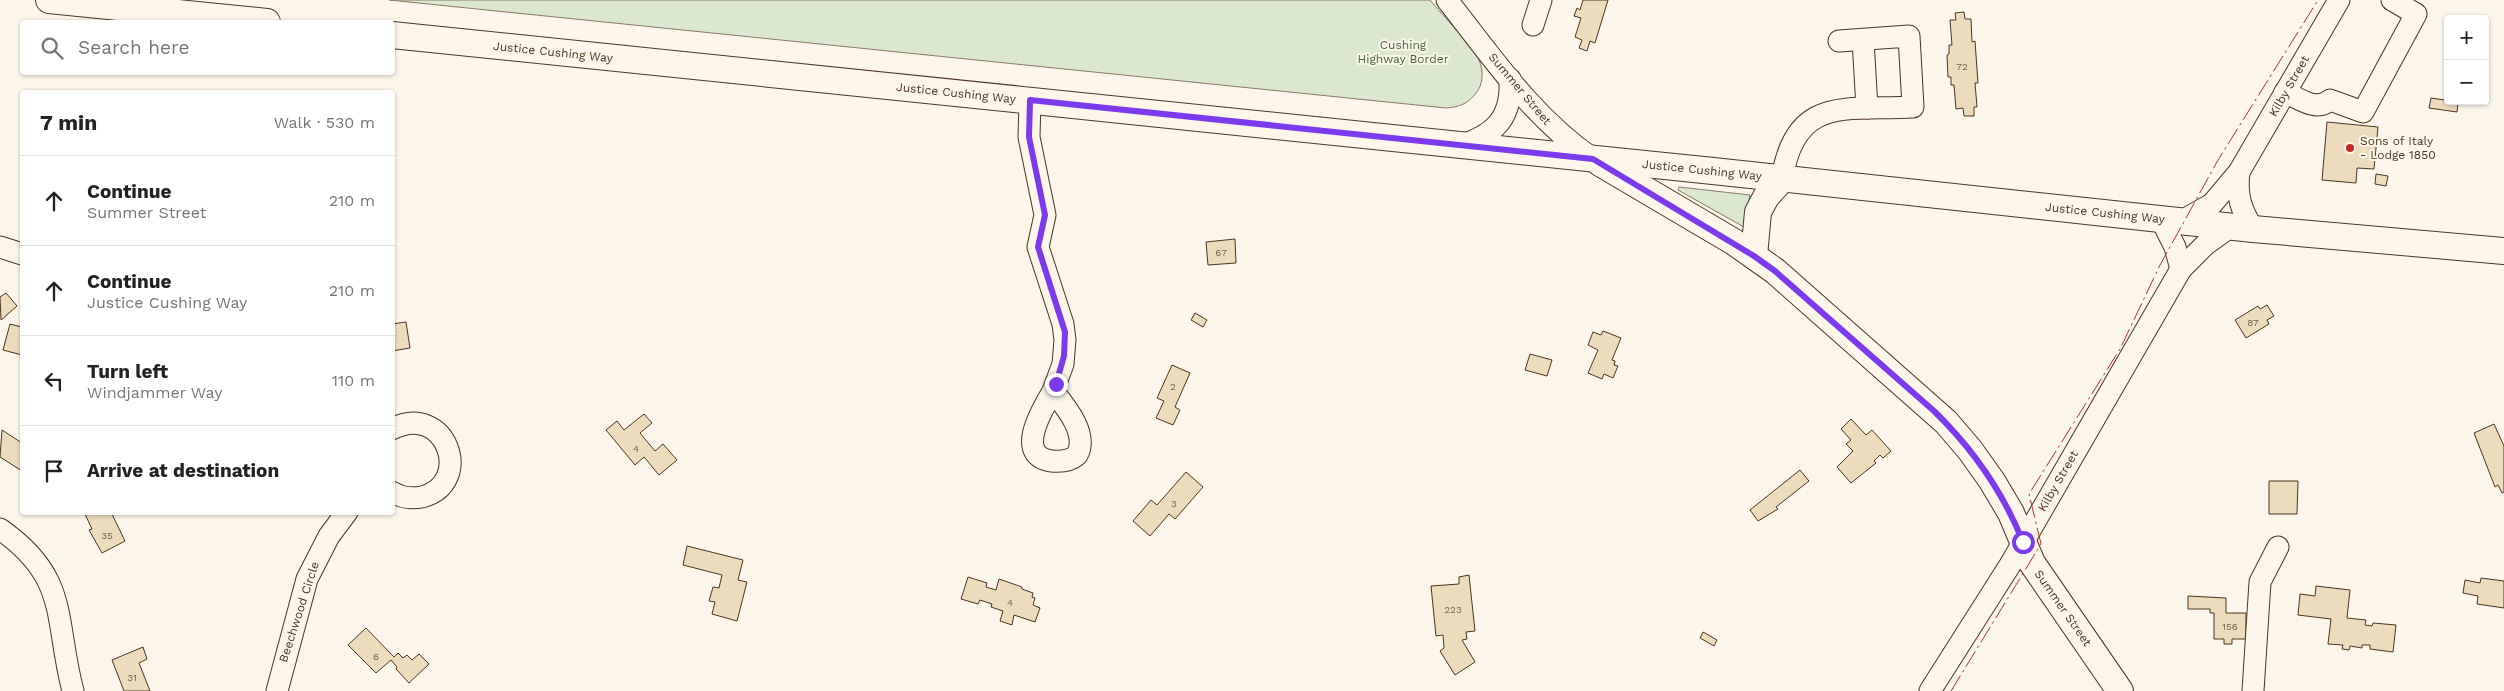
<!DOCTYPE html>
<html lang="en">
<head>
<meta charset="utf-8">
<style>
  body { margin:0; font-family:"Work Sans",sans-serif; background:#f2f2f2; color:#222 }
  .controls { position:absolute; right:15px; top:15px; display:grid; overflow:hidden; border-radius:5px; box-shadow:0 1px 4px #0004 }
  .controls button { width:45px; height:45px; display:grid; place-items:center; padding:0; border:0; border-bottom:1px solid #e0e0e0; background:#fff; color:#222; font:25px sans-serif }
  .stop { position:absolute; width:15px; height:15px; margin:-11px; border:4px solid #7c3aed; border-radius:50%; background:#fff }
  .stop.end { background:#7c3aed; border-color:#fff; box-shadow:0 1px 5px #0008 }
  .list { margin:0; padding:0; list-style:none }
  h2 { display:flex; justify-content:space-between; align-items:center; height:65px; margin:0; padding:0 20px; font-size:21px }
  h2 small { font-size:16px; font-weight:400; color:#767676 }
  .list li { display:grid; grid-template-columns:32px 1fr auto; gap:15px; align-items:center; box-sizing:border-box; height:90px; padding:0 20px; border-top:1px solid #e0e0e0 }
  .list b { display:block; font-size:19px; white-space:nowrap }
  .list p { margin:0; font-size:16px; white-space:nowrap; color:#767676 }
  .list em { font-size:16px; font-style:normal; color:#767676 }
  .icon { flex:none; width:28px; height:28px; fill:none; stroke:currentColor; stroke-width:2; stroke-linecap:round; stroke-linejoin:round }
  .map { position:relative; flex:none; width:2504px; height:691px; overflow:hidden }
  .search { position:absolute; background:#fff; box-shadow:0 1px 4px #0004; left:20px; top:20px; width:375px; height:55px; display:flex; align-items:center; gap:12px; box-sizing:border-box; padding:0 18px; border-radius:5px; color:#767676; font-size:19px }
  .panel { position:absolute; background:#fff; box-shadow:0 1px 4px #0004; left:20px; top:90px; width:375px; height:425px; border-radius:5px }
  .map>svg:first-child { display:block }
  .green { fill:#dce7d0; stroke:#887966 }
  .building { fill:#ecdcbc; stroke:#4a3520 }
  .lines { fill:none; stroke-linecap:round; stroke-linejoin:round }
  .minor-casing { stroke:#4a3520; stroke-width:23 }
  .major-casing { stroke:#4a3520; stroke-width:28 }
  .minor { stroke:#fbf6e9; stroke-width:21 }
  .major { stroke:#fbf6e9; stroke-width:26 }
  .power { stroke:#c62828; stroke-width:1; stroke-dasharray:18 4 2.5 4; stroke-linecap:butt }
  .route { stroke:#7c3aed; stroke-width:6 }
  .poi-dot { fill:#c62828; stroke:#fbf6e9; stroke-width:2 }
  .labels { text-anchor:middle; stroke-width:4; stroke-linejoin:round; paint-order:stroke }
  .number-label { font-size:10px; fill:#725f47 }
  .park-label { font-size:12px; fill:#436837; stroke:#fbf6e9 }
  .street-label { font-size:12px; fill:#4a3520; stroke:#fbf6e9 }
  .poi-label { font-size:12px; fill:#4a3520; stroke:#fbf6e9; text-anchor:start }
</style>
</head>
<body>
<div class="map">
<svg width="2504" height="691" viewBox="0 0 2504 691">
  <rect width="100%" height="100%" fill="#fbf6e9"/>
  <g class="green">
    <path d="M389,0H1430C1442,15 1472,45 1479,60C1484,71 1483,85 1476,93C1468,104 1459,107 1446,108Z"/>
    <path d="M1679,187L1750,195L1744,227L1678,190Z"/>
  </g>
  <g class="building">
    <path d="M1583,0H1608L1595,43L1590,41L1587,51L1579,48L1582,40L1575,37L1581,18L1574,16L1577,8L1580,10Z"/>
    <path d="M1964,12L1965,19H1971L1972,42L1975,41L1978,83H1975L1977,107H1974V116H1964L1963,108L1956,109L1954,85H1951V77H1948L1947,55L1949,54V45H1952L1950,20H1956L1955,13Z"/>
    <path d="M2431,98L2458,102L2457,112L2429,108Z"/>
    <path d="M2327,122L2378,127L2374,169L2357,168L2356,183L2322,180Z"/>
    <path d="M2376,174L2388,176L2386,186L2375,184Z"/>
    <path d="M1235,239L1236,263L1208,265L1206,242Z"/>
    <path d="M6,293L17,306L1,320L0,297Z"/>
    <path d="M2267,305L2274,316L2267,320L2269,324L2246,338L2235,320L2258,306L2260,309Z"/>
    <path d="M1195,313L1207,320L1203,327L1191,320Z"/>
    <path d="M406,322L410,348L392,351V324Z"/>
    <path d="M10,324L22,327V355L3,350Z"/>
    <path d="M1603,331L1621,338L1612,360L1615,361L1614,365L1618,366L1613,378L1604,374L1602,379L1588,373L1598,350L1588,345L1593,332L1601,335Z"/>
    <path d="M1530,354L1552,360L1547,376L1525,370Z"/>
    <path d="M1172,365L1190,373L1175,407L1180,410L1173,425L1156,418L1164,401L1157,398Z"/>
    <path d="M644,414L652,423L640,433L655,451L663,444L677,460L659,475L644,457L635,465L606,430L617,421L624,430Z"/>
    <path d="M1851,419L1866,435L1872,430L1891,451L1883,458L1880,455L1874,461L1876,463L1851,483L1837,467L1853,451L1846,444L1851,440L1841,429Z"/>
    <path d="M2494,424L2504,446V492L2502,493L2498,485L2495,487L2474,433Z"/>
    <path d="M2,430L22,443V471L0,457Z"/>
    <path d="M1800,470L1809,481L1776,507L1778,509L1758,521L1750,510Z"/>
    <path d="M1186,472L1203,487L1175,519L1169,514L1150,536L1133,521L1151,500L1157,505Z"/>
    <path d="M2269,481H2298L2297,514H2269Z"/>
    <path d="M84,512H111L125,541L102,553L89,530L92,529Z"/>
    <path d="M687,546L743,560L738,580L747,582L737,621L712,614L715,602L709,601L713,587L719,588L722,575L683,565Z"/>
    <path d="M1469,575L1475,631L1466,632L1467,639L1462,640L1475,662L1455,675L1440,651L1444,648L1443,635L1436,636L1431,586L1459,584V577Z"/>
    <path d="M968,577L987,583L986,587L996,590L999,579L1022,587V589L1033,593L1032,597L1035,598L1033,605L1040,608L1035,622L1014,615L1012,625L1000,621L1003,611L991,607L992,604L980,600L978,604L961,599Z"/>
    <path d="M2481,578L2504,581V608L2477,604L2478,596L2463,593L2465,580L2480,583Z"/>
    <path d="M2316,586L2350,590L2347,618L2366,620L2365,625L2372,626L2373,623L2396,625L2393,652L2370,649V645H2362V648L2350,646L2349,650L2342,649L2343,645L2328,644L2331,619L2298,615L2300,594L2315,596Z"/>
    <path d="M2188,596L2226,598V613H2246V639H2232V644H2224V639H2214V613H2210V609H2188Z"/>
    <path d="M366,628L394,657L398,653L403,658L407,655L412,660L419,654L429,664L409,683L396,669L397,667L391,660L376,673L348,645Z"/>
    <path d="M1703,632L1717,640L1714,646L1700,638Z"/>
    <path d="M143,647L147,659L139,663L150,691H124L112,660Z"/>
  </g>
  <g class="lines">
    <defs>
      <g id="minor">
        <path d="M1447,0C1493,58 1531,116 1593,159"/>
        <path d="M1533,25L1541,0"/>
        <path d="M1863,40L1867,108"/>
        <path d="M2285,92C2300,99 2316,112 2330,100L2363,112L2416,14L2392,0"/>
        <path d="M1030,100L1029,137L1045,215L1038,247L1063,324L1065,340L1063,364L1053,391C1065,406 1089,434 1077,455C1070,461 1062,462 1052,461C1013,456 1043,408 1053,391"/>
        <path d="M1463,145C1497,133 1512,116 1510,79"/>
        <path d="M2239,172C2236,195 2241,210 2253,229"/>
        <path d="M1782,179C1795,94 1848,111 1913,107L1909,36L1839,41"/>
        <path d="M2161,219L2175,247L2181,269"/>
        <path d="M2182,221L2212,204L2239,172L2339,0"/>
        <path d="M0,247L22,254"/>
        <path d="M392,429C446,401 475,483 422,497C411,499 402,498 392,492"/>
        <path d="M0,529C70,578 54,619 73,691"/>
        <path d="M277,691L307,579L329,536L347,512"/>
        <path d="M1930,691L2010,565L2181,269L2205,245L2230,227"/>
        <path d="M2253,691L2260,582L2278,547"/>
      </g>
      <g id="major">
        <path d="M49,0L267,22"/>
        <path d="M392,35L1713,171L2253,229L2504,251"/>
        <path d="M1600,163L1734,242L1775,271L1946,422L1970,450L1992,481L2011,513L2032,563L2120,691"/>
        <path d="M1754,256L1758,212L1766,197L1782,179"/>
      </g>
    </defs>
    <use href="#minor" class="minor-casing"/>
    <use href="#major" class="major-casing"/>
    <use href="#minor" class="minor"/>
    <use href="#major" class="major"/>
    <path class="power" d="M1951,691L2041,544L2029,494L2120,349L2160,265L2218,160L2318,0"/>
  </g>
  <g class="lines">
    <path class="route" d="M1056,384L1064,356L1065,332L1038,247L1045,215L1029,137L1030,100L1593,159L1754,256L1775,271L1934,411C1973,449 2003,492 2023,542"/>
  </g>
  <circle class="poi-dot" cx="2350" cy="148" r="5"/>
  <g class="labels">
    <g class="number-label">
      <text x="1962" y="70">72</text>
      <text x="1221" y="256">67</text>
      <text x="2253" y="326">87</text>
      <text x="1173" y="390">2</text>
      <text x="636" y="452">4</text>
      <text x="1174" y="507">3</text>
      <text x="107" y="539">35</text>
      <text x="1010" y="606">4</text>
      <text x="1453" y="613">223</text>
      <text x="2230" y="630">156</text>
      <text x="376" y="660">6</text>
      <text x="132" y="681">31</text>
    </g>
    <g class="park-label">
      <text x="1403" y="49">Cushing<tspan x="1403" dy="14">Highway Border</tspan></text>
    </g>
    <g class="street-label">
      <text transform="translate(553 52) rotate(6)" y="4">Justice Cushing Way</text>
      <text transform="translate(2289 86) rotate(-60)" y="4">Kilby Street</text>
      <text transform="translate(1520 89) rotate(50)" y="4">Summer Street</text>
      <text transform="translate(956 93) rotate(6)" y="4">Justice Cushing Way</text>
      <text transform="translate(1702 170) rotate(6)" y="4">Justice Cushing Way</text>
      <text transform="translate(2105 213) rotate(6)" y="4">Justice Cushing Way</text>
      <text transform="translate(2058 481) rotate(-60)" y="4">Kilby Street</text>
      <text transform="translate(2063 608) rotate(55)" y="4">Summer Street</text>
      <text transform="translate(299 612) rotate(-72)" y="4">Beechwood Circle</text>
    </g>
    <g class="poi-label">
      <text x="2360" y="145">Sons of Italy<tspan x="2360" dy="14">- Lodge 1850</tspan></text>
    </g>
  </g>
</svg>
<div class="controls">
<button>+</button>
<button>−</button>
</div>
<div class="stop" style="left:2023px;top:542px"></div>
<div class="stop end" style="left:1056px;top:384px"></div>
<div class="search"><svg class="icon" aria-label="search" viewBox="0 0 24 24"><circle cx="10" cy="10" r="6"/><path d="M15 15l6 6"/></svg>Search here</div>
<section class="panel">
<h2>7 min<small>Walk · 530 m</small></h2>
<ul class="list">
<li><svg class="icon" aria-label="ahead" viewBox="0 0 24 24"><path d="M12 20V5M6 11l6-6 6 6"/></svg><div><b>Continue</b><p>Summer Street</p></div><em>210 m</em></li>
<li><svg class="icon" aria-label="ahead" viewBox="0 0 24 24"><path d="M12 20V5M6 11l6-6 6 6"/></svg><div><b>Continue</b><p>Justice Cushing Way</p></div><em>210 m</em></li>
<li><svg class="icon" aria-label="left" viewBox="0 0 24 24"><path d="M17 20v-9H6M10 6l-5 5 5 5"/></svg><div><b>Turn left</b><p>Windjammer Way</p></div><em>110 m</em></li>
<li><svg class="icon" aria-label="arrive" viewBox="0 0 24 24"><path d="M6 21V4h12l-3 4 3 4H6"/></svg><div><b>Arrive at destination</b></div></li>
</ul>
</section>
</div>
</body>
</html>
